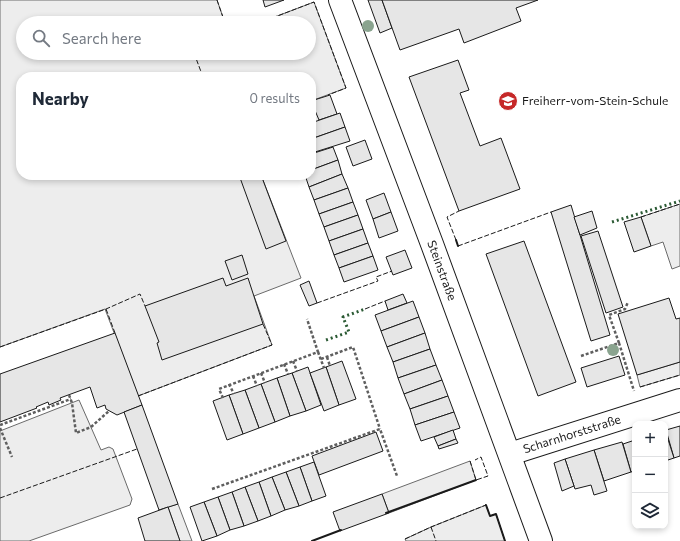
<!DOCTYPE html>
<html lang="en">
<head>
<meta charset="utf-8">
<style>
  body { margin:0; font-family:Commissioner,sans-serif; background:#f2f2f3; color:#1f2937 }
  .controls { position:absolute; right:12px; bottom:12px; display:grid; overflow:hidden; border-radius:8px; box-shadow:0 2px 6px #0003 }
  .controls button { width:36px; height:36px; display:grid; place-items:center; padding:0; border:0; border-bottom:1px solid #e0e1e3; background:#fff; color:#1f2937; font:20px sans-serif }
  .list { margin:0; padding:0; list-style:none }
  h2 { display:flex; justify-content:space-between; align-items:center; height:52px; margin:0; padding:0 16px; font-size:17px }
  h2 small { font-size:13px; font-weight:400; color:#747a83 }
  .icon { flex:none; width:22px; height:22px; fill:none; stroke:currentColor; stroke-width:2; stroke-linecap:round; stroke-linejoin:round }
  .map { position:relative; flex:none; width:680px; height:541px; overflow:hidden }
  .search { position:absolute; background:#fff; box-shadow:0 2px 6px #0003; left:16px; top:16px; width:300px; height:44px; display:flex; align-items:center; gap:10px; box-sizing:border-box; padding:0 14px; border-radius:22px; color:#747a83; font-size:15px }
  .panel { position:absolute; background:#fff; box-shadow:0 2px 6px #0003; left:16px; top:72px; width:300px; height:108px; border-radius:16px }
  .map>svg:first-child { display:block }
  .built { fill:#ededed; stroke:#6a6a6a }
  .building { fill:#e6e6e6; stroke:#1a1a1a }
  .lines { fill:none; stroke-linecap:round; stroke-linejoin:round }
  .minor-casing { stroke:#1a1a1a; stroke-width:24 }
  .path { stroke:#5f5f5f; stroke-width:2.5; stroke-dasharray:3 2; stroke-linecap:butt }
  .minor { stroke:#fff; stroke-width:22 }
  .hedge { stroke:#2b5a34; stroke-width:3; stroke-dasharray:2 3; stroke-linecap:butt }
  .fence { stroke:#1a1a1a; stroke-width:1; stroke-dasharray:5 2; stroke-linecap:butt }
  .wall { stroke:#1a1a1a; stroke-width:2 }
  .tree { fill:#8aa48f }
  .labels { text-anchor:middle; stroke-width:3; stroke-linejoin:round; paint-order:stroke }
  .poi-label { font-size:12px; fill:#1a1a1a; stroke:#fff; text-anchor:start }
  .street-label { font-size:12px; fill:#1a1a1a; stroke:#fff }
</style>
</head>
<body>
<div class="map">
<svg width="680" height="541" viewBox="0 0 680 541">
  <rect width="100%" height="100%" fill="#fff"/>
  <g class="built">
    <path d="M0,0H217L225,23H23V53H309V23H259L314,2L346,88L311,101V77H21V175H261L301,278L254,296L272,345L138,396L105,309L0,347Z"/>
    <path d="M680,204V266L672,269L663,242L651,246L641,217Z"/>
    <path d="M680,362V375L640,387L637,375Z"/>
    <path d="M79,400L101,450L109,447L113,449L132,499L130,505L29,541H0V431Z"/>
    <path d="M470,461L476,480L389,513L382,494Z"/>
    <path d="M178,504L192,541H180L168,507Z"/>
    <path d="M486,505L490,516L496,514L505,541H406L405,539L431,527Z"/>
  </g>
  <g class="building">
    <path d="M263,0H284L265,7Z"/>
    <path d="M368,0H382L392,28L380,33Z"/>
    <path d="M382,0H538L516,8L521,21L464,43L459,29L400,50Z"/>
    <path d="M458,60L469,90L460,93L480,146L501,138L520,189L459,211L409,77Z"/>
    <path d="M330,95L337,114L319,120L311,101Z"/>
    <path d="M340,113L345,127L311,139V123Z"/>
    <path d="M345,127L350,141L315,152L311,139Z"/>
    <path d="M365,140L372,159L353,166L346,147Z"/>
    <path d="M333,147L338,160L311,170V154Z"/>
    <path d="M338,160L342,174L309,187L305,175H311V170Z"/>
    <path d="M342,174L348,188L314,200L309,187Z"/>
    <path d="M239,175H261L286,241L266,249Z"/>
    <path d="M348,188L353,202L319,214L314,200Z"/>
    <path d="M384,193L391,212L373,219L366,200Z"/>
    <path d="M353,202L358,215L324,227L319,214Z"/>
    <path d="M571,205L610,335L591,341L551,212Z"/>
    <path d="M592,211L597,228L580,235L574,217Z"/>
    <path d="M391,212L398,231L379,238L373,219Z"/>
    <path d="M358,215L363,229L329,241L324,227Z"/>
    <path d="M641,217L651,246L634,252L624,222Z"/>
    <path d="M363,229L368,243L334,255L329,241Z"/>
    <path d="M598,231L623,307L606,313L581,236Z"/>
    <path d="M524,241L576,382L538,396L486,254Z"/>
    <path d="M368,243L373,256L339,268L334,255Z"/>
    <path d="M405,250L412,268L393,275L386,257Z"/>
    <path d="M242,255L248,274L232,280L225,261Z"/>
    <path d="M373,256L378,270L344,282L339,268Z"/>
    <path d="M223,278L226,286L248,278L263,324L162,360L157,343L159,342L145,306Z"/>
    <path d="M309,281L317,303L309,306L300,285Z"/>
    <path d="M403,294L407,303L388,310L385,301Z"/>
    <path d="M669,298L676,319L680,318V362L637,375L618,314Z"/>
    <path d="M413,301L419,317L381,331L375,315Z"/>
    <path d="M419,317L425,333L387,347L381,331Z"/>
    <path d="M115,333L142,405L117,415L106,409L105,405L97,408L90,387L60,398L61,400L49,405L48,402L36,407L37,408L0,422V374Z"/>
    <path d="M425,333L430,349L393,362L387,347Z"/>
    <path d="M430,349L436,365L398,378L393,362Z"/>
    <path d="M619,356L625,375L587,387L581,368Z"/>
    <path d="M342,361L356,399L339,405L326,367Z"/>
    <path d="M436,365L442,380L404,394L398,378Z"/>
    <path d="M308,367L321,405L306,411L292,373Z"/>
    <path d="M326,367L339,405L324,411L310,373Z"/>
    <path d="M292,373L306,411L290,416L277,378Z"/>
    <path d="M277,378L290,416L275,422L261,384Z"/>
    <path d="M442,380L448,396L410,409L404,394Z"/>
    <path d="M261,384L275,422L259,428L245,390Z"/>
    <path d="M245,390L259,428L243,434L229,395Z"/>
    <path d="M229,395L243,434L227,440L213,401Z"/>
    <path d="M448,396L454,412L415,425L410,409Z"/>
    <path d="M142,405L178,504L159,510L124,412Z"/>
    <path d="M454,412L460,428L421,441L415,425Z"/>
    <path d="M680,426V456L674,458L666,430Z"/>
    <path d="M453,430L456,439L438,446L434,437Z"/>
    <path d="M665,430L674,458L665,461Z"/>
    <path d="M376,432L383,451L319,475L312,456Z"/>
    <path d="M456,439L458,443L439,449L438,446Z"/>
    <path d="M635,440V471L631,472L623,444Z"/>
    <path d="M622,442L631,472L604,481L594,450Z"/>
    <path d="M594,450L607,491L594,495L591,485L575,489L565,459Z"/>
    <path d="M565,459L574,486L562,491L554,463Z"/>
    <path d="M314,462L326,496L312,501L300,467Z"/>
    <path d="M300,467L312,501L299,506L286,472Z"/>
    <path d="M286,472L299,506L285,510L272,477Z"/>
    <path d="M272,477L285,510L271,516L259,482Z"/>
    <path d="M259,482L271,516L258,521L245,487Z"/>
    <path d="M245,487L258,521L244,526L232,492Z"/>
    <path d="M232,492L244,526L230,530L218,497Z"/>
    <path d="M382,494L389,513L340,531L333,512Z"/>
    <path d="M218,497L230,530L217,536L204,502Z"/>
    <path d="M204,502L217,536L202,541L190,507Z"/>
    <path d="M168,507L180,541H145L138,518Z"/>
  </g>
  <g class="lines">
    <defs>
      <g id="minor">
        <path id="s1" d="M340,0L432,244L541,541"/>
        <path id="s2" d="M510,454L680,400"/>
      </g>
    </defs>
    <use href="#minor" class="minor-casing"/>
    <g class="path">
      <path d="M619,343L609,315L625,309L628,302"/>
      <path d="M318,352L324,368"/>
      <path d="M581,356L619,343L634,391"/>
      <path d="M327,357L330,366"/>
      <path d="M321,359L353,347L380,429"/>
      <path d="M293,361L297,371"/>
      <path d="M284,364L288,374"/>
      <path d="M261,373L265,383"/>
      <path d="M253,376L257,386"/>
      <path d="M229,384L234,394"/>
      <path d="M69,395L72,403L76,433L91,427L109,411"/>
      <path d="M223,398L219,389L318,352L307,319"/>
      <path d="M0,425L71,399"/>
      <path d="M0,428L12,457"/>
      <path d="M212,489L380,429L397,476"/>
    </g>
    <use href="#minor" class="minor"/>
    <g class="hedge">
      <path d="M612,222L680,201"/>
      <path d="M326,340L349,332L343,317L365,309"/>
    </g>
    <g class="fence">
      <path d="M217,0L225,23"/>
      <path d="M259,23L314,2L346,88L328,95"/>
      <path d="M194,53L203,77"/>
      <path d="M641,217L680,204"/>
      <path d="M456,240L447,217L459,211"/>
      <path d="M458,246L551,212"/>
      <path d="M317,303L378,281L376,277L392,271"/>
      <path d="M106,309L115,333"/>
      <path d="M365,309L385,301"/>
      <path d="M0,347L106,309L140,294L145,306"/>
      <path d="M640,387L680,375"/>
      <path d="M138,396L272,345L263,324"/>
      <path d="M470,461L476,480L488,476L481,457L475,460"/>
      <path d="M0,498L137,449"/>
      <path d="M431,527L436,541"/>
      <path d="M405,539L431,527L486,505"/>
    </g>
    <g class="wall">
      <path d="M456,240L458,246"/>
      <path d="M486,505L490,516L496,514L505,541"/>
      <path d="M386,513L476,480"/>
      <path d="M312,541L341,530"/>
    </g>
  </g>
  <g class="tree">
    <circle cx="368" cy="26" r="6"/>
    <circle cx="613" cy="350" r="6"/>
  </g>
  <defs>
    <symbol id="school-disc" viewBox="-11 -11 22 22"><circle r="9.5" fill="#c62828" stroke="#fff"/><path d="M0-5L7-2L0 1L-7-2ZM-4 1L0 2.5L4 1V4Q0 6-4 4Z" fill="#fff"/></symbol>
  </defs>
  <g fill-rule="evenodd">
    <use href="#school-disc" x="497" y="90" width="22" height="22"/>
  </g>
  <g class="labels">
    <g class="poi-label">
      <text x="522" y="105">Freiherr-vom-Stein-Schule</text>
    </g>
    <g class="street-label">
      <text dy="4" stroke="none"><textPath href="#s1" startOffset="289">Steinstraße</textPath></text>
      <text dy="4" stroke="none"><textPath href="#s2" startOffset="65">Scharnhorststraße</textPath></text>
    </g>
  </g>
</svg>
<div class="controls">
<button>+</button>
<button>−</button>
<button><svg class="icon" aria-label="layers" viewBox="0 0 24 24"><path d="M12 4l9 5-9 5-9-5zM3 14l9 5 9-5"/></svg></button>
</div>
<div class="search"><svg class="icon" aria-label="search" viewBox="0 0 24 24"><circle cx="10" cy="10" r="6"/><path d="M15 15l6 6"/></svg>Search here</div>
<section class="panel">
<h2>Nearby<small>0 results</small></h2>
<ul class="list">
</ul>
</section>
</div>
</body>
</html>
